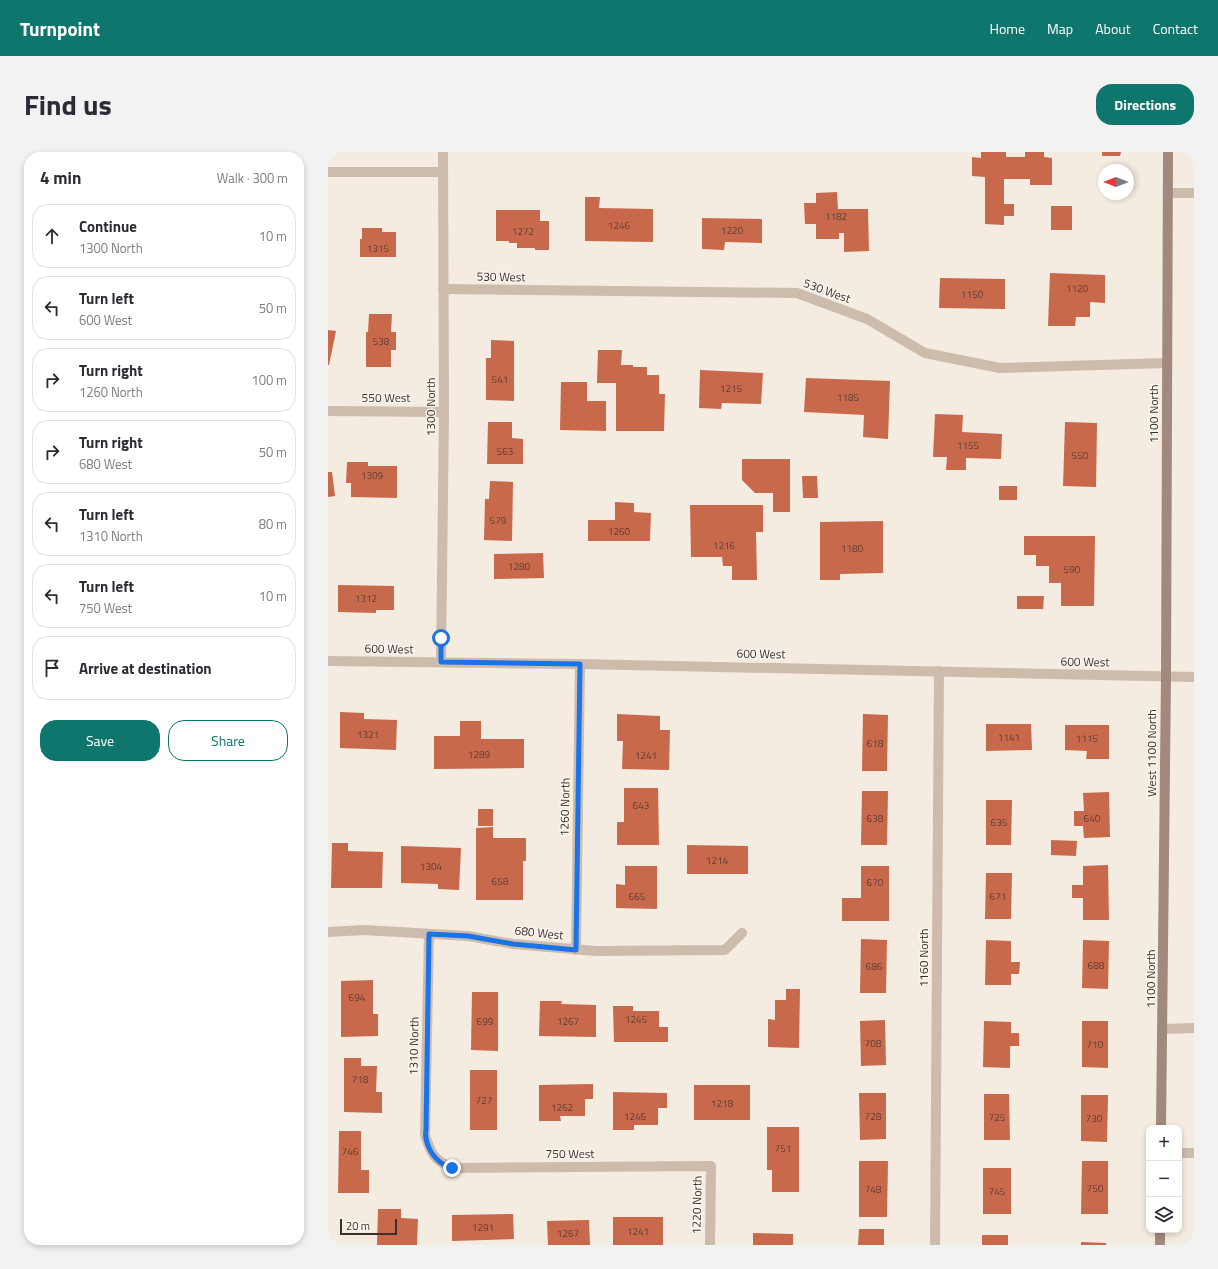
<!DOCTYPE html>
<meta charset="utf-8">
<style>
:root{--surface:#fff;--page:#f2f2f3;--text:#2b2b33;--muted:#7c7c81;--line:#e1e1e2;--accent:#0f766e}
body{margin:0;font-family:"Titillium Web",sans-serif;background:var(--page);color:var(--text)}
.controls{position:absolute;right:12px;bottom:12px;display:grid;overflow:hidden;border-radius:8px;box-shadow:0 2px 6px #0003}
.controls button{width:36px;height:36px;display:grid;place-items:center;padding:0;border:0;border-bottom:1px solid var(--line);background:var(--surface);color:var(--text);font:20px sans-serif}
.compass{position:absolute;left:770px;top:12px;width:36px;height:36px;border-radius:50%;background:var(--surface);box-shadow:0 2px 6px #0003;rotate:270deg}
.scale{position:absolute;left:12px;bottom:10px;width:57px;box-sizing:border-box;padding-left:4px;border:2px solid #3b302b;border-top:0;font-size:11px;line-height:14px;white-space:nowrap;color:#3b302b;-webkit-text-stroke:3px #fbf5ee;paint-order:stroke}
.stop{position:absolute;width:12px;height:12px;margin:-9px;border:3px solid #1a73e8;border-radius:50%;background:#fff}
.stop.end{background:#1a73e8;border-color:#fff;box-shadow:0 1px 4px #0008}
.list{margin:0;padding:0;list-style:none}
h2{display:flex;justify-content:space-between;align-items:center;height:52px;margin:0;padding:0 16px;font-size:17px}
h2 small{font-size:13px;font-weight:400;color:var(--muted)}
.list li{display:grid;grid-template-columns:26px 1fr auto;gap:12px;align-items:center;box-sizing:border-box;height:64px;margin:0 8px 8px;padding:0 8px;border:1px solid var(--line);border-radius:16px}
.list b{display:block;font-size:15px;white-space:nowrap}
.list p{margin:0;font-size:13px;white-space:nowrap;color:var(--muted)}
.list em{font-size:13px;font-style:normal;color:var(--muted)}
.actions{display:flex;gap:8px;padding:12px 16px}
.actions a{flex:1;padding:9px 0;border:1px solid var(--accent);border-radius:16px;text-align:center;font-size:14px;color:var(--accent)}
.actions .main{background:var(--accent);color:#fff}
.icon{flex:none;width:22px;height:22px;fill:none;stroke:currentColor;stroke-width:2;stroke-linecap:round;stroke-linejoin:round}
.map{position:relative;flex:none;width:866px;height:1093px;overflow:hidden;border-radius:16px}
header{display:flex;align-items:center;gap:24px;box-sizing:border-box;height:56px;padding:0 20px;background:var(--accent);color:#fff}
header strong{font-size:19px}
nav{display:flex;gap:22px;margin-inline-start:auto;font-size:14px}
.intro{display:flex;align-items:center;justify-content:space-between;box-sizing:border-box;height:96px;padding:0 24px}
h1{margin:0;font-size:28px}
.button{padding:10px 18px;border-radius:16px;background:var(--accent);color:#fff;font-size:14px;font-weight:700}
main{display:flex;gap:24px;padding:0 24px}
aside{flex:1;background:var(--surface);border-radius:16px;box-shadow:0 2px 6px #0003}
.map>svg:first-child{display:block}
.building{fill:#c8694b}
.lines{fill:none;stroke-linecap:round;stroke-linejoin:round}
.service{stroke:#cdbbac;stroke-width:10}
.minor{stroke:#cdbbac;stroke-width:10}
.tertiary{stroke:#cdbbac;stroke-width:10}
.secondary{stroke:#a18a7d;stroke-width:10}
.route{stroke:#1a73e8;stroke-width:5}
.labels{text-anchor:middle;stroke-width:3;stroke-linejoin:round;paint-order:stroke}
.number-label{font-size:10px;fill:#5e3e33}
.street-label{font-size:12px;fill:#3b302b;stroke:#fbf5ee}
</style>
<header>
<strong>Turnpoint</strong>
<nav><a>Home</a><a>Map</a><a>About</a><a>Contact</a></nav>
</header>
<div class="intro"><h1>Find us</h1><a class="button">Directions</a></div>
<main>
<aside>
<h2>4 min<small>Walk · 300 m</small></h2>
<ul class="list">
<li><svg class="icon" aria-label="ahead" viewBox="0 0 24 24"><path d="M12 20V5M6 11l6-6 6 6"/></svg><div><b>Continue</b><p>1300 North</p></div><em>10 m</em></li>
<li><svg class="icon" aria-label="left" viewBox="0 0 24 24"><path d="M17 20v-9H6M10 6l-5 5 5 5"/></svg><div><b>Turn left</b><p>600 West</p></div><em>50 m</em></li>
<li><svg class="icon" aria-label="right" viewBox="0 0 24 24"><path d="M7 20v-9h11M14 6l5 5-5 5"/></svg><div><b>Turn right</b><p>1260 North</p></div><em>100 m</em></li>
<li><svg class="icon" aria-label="right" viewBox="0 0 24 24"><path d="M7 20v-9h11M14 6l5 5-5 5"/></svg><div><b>Turn right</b><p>680 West</p></div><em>50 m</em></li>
<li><svg class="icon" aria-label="left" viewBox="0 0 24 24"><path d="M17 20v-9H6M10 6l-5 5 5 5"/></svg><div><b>Turn left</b><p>1310 North</p></div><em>80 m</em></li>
<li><svg class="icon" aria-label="left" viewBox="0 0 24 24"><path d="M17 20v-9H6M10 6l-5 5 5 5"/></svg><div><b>Turn left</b><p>750 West</p></div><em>10 m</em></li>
<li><svg class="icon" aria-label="arrive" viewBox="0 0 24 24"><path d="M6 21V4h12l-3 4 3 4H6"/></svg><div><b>Arrive at destination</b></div></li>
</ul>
<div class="actions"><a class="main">Save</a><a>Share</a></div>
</aside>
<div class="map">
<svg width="866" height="1093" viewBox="0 0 866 1093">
<rect width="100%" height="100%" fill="#f4ebe1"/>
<!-- building -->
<g class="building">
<polygon points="653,0 678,0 678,5 697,5 697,0 716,0 716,5 724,6 724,33 702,33 702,27 676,27 676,52 686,52 686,64 676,64 676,73 657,72 657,25 644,24 644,5 653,6"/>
<polygon points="774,0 793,0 792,4 774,4"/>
<polygon points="509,40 510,57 540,57 541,99 516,100 516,81 511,81 511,87 488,87 488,72 477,72 476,51 488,51 488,41"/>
<polygon points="257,45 272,45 271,56 325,57 325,90 257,89"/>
<rect x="723" y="54" width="21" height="24"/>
<polygon points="168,58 212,58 212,69 221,69 221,98 207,98 207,96 189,96 189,91 181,91 181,89 168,89"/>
<polygon points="374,66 434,67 434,91 397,90 396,98 374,97"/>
<polygon points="34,76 54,76 54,80 68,80 68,105 32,105 32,87 34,87"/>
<polygon points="722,121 777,123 777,151 762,150 762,165 748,165 747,174 720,174"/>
<polygon points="612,126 677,127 677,157 611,156"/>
<polygon points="41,162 64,162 63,180 68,180 68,198 63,198 63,215 38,215 38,180 40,180"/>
<polygon points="0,178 8,179 1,213 0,213"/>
<polygon points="163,188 186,189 186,249 158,248 158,206 163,206"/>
<polygon points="270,198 294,198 293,213 305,213 305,215 319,215 319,223 331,223 331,242 337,242 336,279 288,279 288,231 269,231"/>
<polygon points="372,218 435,221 433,252 394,251 393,257 371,256"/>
<polygon points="478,226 562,229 560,287 535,285 536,263 476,260"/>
<polygon points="233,230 259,230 259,249 278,249 278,279 232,278"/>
<polygon points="607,262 635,263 634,280 674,282 673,307 638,306 638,318 618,318 619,305 605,305"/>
<polygon points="160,270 184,270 184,286 195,287 195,312 159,312"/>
<polygon points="737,270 769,271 768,335 735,334"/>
<polygon points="414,307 462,307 462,360 445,360 445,341 427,341 414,328"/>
<polygon points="19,310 40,310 40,314 69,314 69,346 23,345 23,331 18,331"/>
<polygon points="0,320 4,320 7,344 0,345"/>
<polygon points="474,324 489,324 490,346 475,346"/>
<polygon points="162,329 185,330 184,389 156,388 157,347 161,347"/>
<rect x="671" y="334" width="18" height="14"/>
<polygon points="287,350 306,351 306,360 323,361 322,389 260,389 260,368 287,368"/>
<polygon points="362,353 435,353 435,380 428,380 429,428 404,428 404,414 395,414 394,405 363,405"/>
<polygon points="555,369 555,421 512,422 512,428 492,428 492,370"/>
<polygon points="696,384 767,384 766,454 733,454 733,431 721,431 721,414 708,414 708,403 696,403"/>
<polygon points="215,401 216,426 166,427 166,402"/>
<polygon points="10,433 66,434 66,458 48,458 48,461 10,460"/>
<polygon points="689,444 716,444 715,457 689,457"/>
<polygon points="12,560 36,561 36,567 69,568 68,598 12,596"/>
<polygon points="289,562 332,564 332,578 342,578 341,618 294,617 295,589 289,589"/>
<polygon points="535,562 560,563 559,619 534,619"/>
<polygon points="132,569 153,569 153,587 196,587 196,616 106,617 106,584 132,584"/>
<polygon points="658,572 703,572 704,598 658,599"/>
<polygon points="737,573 781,573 781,607 758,607 759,599 737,598"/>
<polygon points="296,636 330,636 331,693 289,693 289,670 296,670"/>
<polygon points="534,639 560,639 559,693 533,693"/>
<polygon points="781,640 782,685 756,686 755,674 746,674 746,659 756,659 755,641"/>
<polygon points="658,648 684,648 683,693 658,693"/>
<rect x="150" y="657" width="15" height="17"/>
<polygon points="165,675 165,686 198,686 198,709 195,709 195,748 148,748 148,676"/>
<polygon points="723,688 749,689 748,704 723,703"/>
<polygon points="4,691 20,691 20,699 55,700 54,736 3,736"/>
<polygon points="359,693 420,694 420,722 359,722"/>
<polygon points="73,694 133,696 131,738 110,737 110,732 73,731"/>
<polygon points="780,713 781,768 755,768 755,746 744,746 744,733 755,733 755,714"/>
<polygon points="297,714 329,714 329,757 288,756 288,732 297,733"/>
<polygon points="533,714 561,714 561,769 514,769 514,746 533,746"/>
<polygon points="658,721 684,721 683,767 657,767"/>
<polygon points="533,787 559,788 558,841 532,841"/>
<polygon points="658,788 683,789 683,810 692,810 691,822 683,822 683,833 657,833"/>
<polygon points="755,788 781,789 780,837 754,836"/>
<polygon points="45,828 45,862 50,862 50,884 13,885 13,829"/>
<polygon points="458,837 472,837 471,896 440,895 440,867 447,868 447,848 458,848"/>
<polygon points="144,840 170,840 170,899 143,898"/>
<polygon points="212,849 234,849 233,852 268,853 268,885 211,884"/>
<polygon points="285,854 305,854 305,859 331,859 331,875 340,875 340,890 286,890"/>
<polygon points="557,868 558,913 533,914 532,869"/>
<polygon points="656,869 683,870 683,881 691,881 691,894 682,894 682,916 655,915"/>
<polygon points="754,869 780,869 780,916 754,915"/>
<polygon points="16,906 33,906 33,914 49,914 48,940 54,940 54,961 16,960"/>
<rect x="142" y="918" width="27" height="60"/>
<polygon points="265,932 265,947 257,947 257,964 232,964 233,969 211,969 211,933"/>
<rect x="366" y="933" width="56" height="35"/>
<polygon points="285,940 339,941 339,956 330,956 330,973 306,973 306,978 285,978"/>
<polygon points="531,941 558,941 558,987 532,988"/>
<polygon points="656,942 681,942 682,988 656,988"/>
<polygon points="753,943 780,943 779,990 753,989"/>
<polygon points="439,975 471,975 471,1040 444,1040 444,1018 439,1018"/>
<polygon points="11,979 33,979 33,1018 41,1018 41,1041 10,1041"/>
<polygon points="531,1009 560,1009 559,1065 531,1065"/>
<polygon points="754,1009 780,1009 780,1062 753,1062"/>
<rect x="655" y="1016" width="28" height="46"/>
<polygon points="50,1057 73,1057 73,1066 90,1067 89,1093 49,1093"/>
<polygon points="185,1062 186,1087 124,1089 124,1063"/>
<rect x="285" y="1065" width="50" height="28"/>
<polygon points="261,1068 262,1093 220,1093 219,1069"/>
<polygon points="531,1077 556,1077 556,1093 530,1093"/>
<polygon points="425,1081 465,1082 465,1093 425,1093"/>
<rect x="654" y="1083" width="26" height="10"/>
<polygon points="753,1090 778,1091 778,1093 753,1093"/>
</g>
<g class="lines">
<!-- service -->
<g class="service">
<polyline points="835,877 866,876"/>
<polyline points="851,1001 866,1001"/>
</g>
<!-- minor -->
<g class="minor">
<polyline points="0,20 115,20"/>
<polyline points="840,41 866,41"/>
<polyline points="115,137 469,141 539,167 597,201 672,216 839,211"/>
<polyline points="0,259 116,260"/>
<polyline points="113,510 116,260 115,0"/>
<polyline points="0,780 36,778 140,784 185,792 268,799 397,798 414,781"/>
<path d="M101,782l-4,201c6,19 9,25 27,33l259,-2 -1,79"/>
<polyline points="248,798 252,512"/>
<polyline points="607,1093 611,519"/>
</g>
<!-- tertiary -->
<polyline class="tertiary" points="0,509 252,512 866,525"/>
<!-- secondary -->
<g class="secondary">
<polyline points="833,976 838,525 840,0"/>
<polyline points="832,1093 832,1078"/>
</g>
</g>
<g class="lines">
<!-- route -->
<path class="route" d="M113,486v24l139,2 -4,286 -63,-6 -45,-8 -39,-2 -3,196c-2,11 5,25 14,32 3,3 9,4 12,6"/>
</g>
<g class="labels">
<!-- number labels -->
<g class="number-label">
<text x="508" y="68">1182</text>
<text x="291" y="77">1246</text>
<text x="404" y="82">1220</text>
<text x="195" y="83">1272</text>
<text x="50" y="100">1315</text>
<text x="749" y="140">1120</text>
<text x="644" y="146">1150</text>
<text x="53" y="193">538</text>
<text x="172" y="231">541</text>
<text x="403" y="240">1215</text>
<text x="520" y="249">1185</text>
<text x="640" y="297">1155</text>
<text x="177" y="303">563</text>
<text x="752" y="307">550</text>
<text x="44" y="327">1309</text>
<text x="170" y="372">579</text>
<text x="291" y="383">1260</text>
<text x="396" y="397">1216</text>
<text x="524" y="400">1180</text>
<text x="191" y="418">1280</text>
<text x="744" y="421">590</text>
<text x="38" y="450">1312</text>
<text x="40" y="586">1321</text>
<text x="681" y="589">1141</text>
<text x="759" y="590">1115</text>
<text x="547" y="595">618</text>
<text x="151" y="606">1289</text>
<text x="318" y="607">1241</text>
<text x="313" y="657">643</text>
<text x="547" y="670">638</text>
<text x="764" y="670">640</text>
<text x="671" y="674">635</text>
<text x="389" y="712">1214</text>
<text x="103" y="718">1304</text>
<text x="172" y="733">658</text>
<text x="547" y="734">670</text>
<text x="309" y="748">665</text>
<text x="670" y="748">671</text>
<text x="768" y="817">688</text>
<text x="546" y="818">686</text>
<text x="29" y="849">694</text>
<text x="308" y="871">1245</text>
<text x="157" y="873">699</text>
<text x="240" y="873">1267</text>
<text x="545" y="895">708</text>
<text x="767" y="896">710</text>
<text x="32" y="931">718</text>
<text x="156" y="952">727</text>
<text x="394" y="955">1218</text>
<text x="234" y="959">1262</text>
<text x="307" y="968">1246</text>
<text x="545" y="968">728</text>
<text x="669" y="969">725</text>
<text x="766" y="970">730</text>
<text x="455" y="1000">751</text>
<text x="22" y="1003">746</text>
<text x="767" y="1040">750</text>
<text x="545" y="1041">748</text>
<text x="669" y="1043">745</text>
<text x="155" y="1079">1291</text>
<text x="310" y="1083">1241</text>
<text x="240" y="1085">1267</text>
</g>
<!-- street labels -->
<g class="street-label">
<text transform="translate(173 125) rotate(1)" y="4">530 West</text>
<text transform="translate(499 139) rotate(20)" y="4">530 West</text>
<text x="58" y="250">550 West</text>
<text transform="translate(103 255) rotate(-90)" y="4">1300 North</text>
<text transform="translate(826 262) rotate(-90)" y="4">1100 North</text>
<text transform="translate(61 497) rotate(1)" y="4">600 West</text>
<text transform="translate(433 502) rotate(1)" y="4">600 West</text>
<text transform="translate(757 510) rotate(1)" y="4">600 West</text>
<text transform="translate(824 601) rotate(-90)" y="4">West 1100 North</text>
<text transform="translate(237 655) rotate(-89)" y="4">1260 North</text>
<text transform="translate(211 781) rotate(6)" y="4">680 West</text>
<text transform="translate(596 806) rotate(-90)" y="4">1160 North</text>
<text transform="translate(823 827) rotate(-90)" y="4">1100 North</text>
<text transform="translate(86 894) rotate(-89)" y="4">1310 North</text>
<text x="242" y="1006">750 West</text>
<text transform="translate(369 1053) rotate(-89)" y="4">1220 North</text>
</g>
</g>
</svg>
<div class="controls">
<button>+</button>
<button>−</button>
<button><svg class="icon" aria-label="layers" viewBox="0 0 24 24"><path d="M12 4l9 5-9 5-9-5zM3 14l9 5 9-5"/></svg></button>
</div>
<svg class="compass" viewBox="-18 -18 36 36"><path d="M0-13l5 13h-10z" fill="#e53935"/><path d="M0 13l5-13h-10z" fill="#7c7c81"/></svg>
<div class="scale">20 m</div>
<div class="stop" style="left:113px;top:486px"></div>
<div class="stop end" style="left:124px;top:1016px"></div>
</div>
</main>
